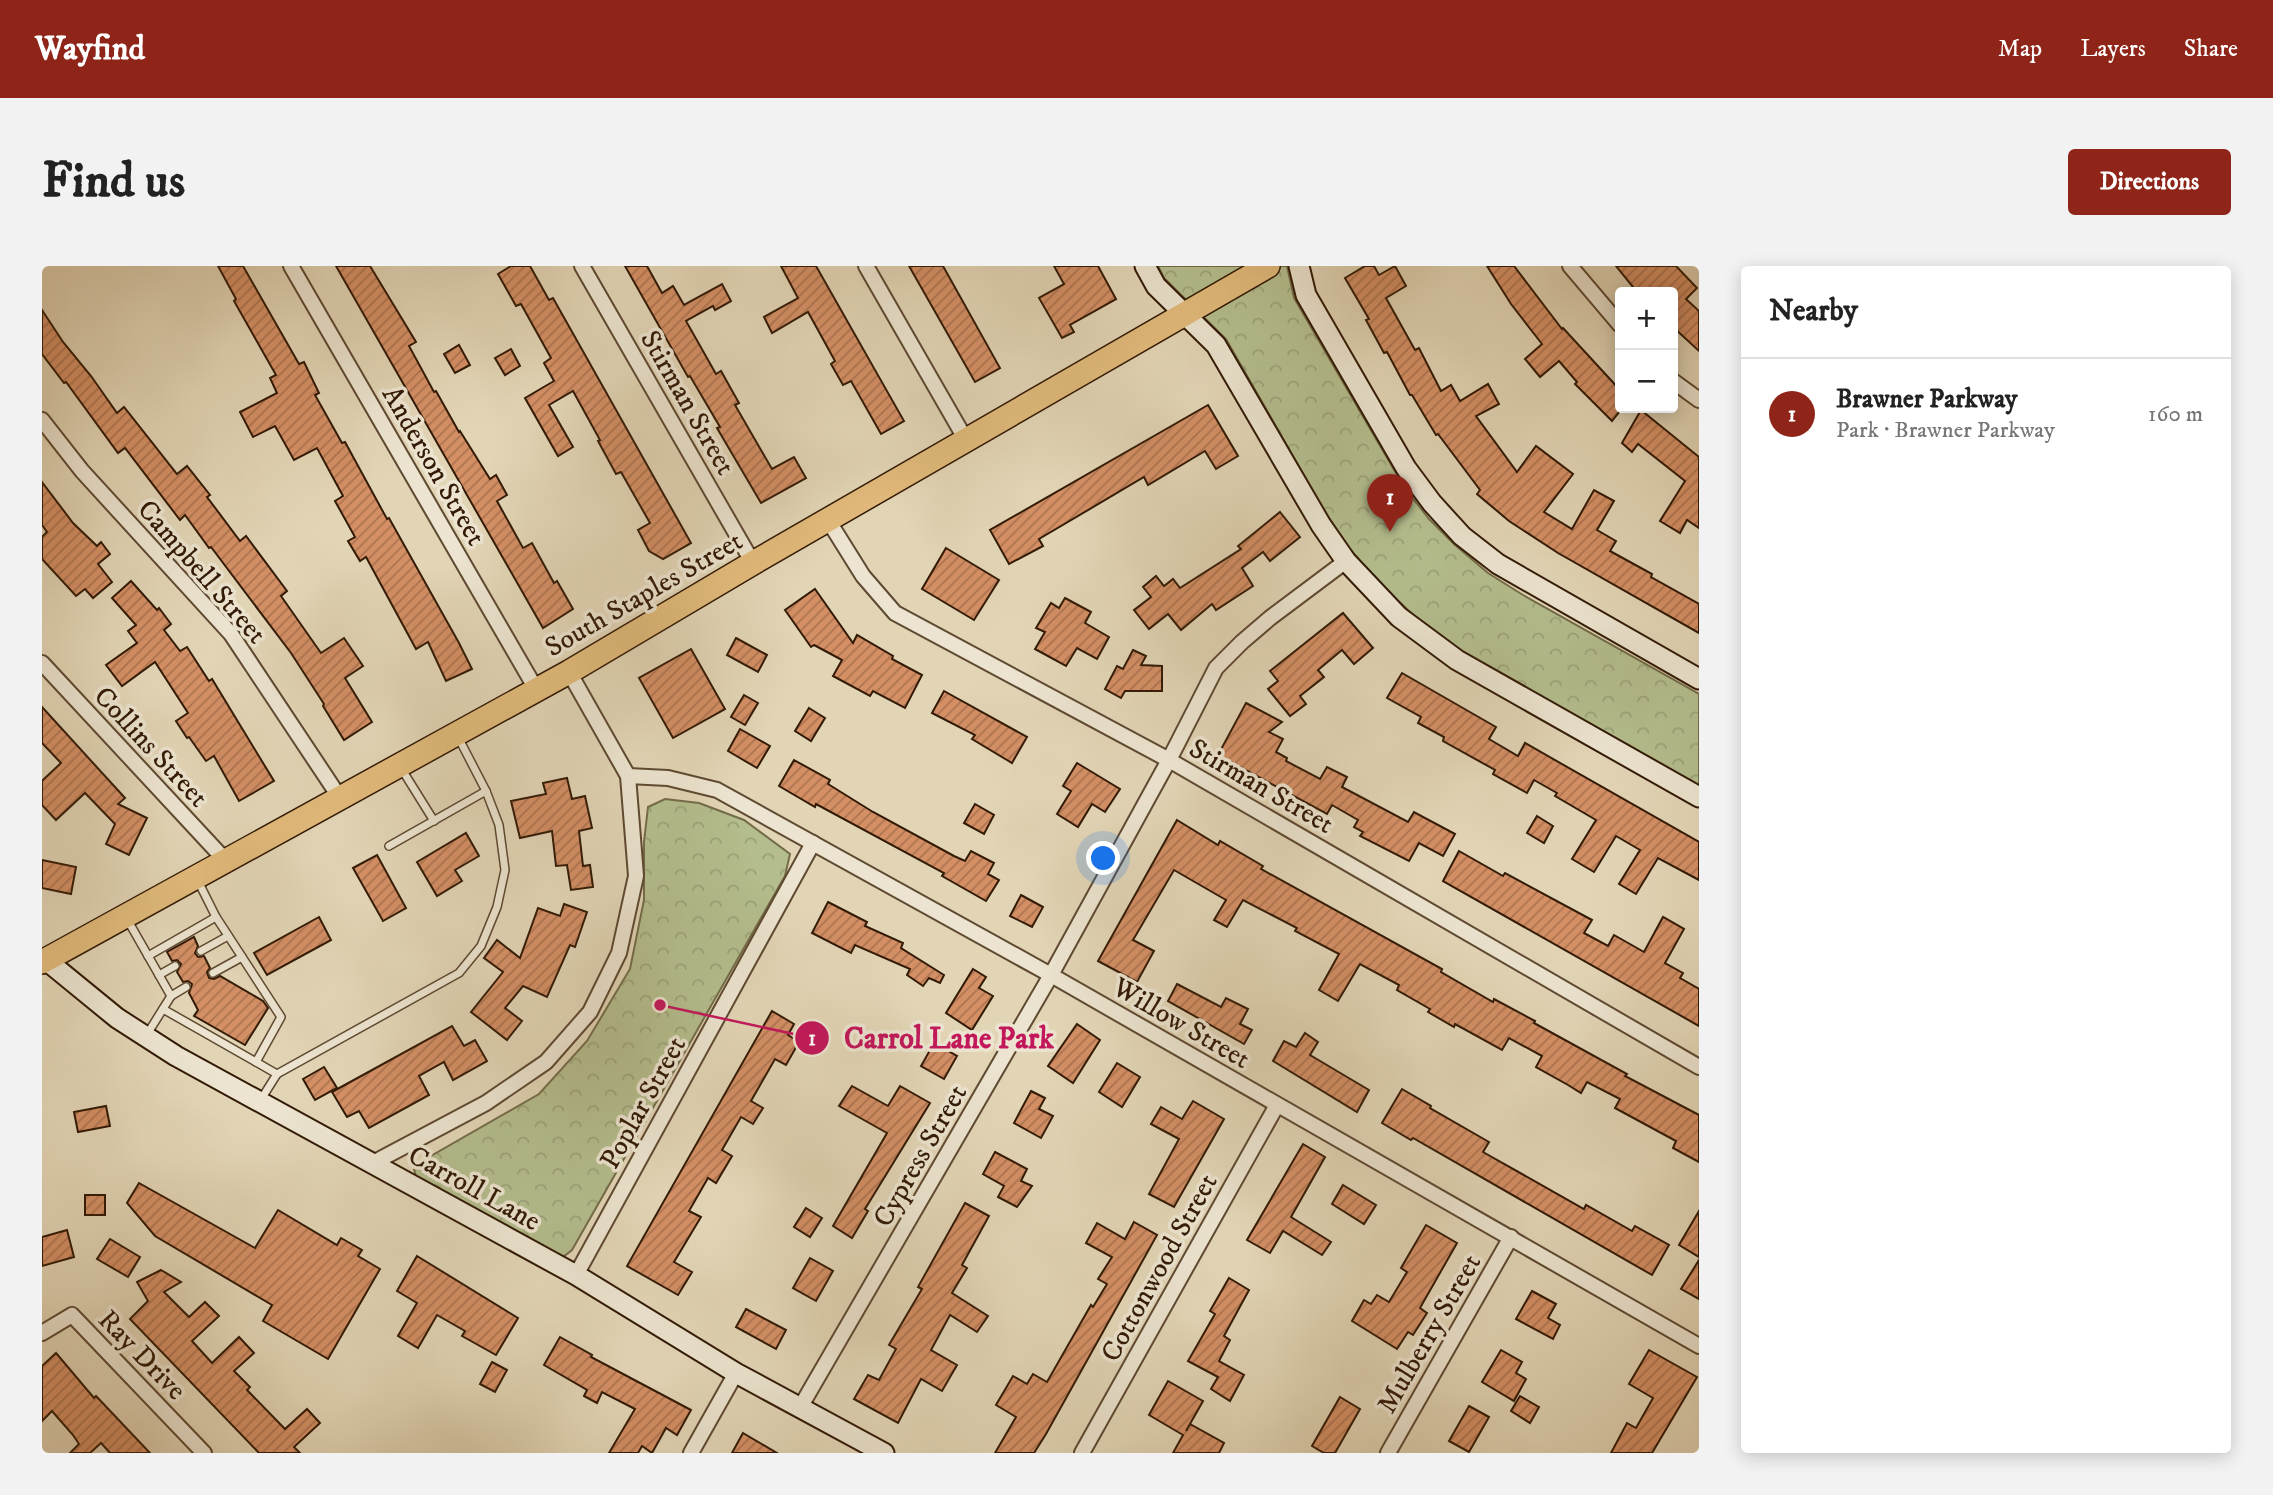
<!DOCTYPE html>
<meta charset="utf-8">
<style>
:root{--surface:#fff;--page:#f2f2f2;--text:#222;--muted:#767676;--line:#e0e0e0;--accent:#8f2418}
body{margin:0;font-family:"IM FELL DW Pica",serif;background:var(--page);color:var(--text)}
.controls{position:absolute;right:21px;top:21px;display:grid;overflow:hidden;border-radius:7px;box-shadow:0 4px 18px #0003}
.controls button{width:63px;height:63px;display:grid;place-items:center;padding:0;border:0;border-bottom:2px solid var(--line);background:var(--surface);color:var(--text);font:35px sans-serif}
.you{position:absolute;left:1062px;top:593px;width:24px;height:24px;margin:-18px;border:5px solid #fff;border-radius:50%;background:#1a73e8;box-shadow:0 0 0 10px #1a73e833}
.badge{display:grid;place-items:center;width:46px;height:46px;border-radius:50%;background:var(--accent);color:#fff;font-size:23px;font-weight:700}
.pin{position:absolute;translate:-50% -58px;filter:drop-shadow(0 2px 4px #0008)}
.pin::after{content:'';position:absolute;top:37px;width:24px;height:21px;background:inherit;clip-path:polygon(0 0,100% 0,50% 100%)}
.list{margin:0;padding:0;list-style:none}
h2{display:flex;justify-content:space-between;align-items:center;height:91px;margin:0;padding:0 28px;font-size:30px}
h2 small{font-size:23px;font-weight:400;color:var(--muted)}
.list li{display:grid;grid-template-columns:46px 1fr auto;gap:21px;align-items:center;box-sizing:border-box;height:112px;padding:0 28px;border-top:2px solid var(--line)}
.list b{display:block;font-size:26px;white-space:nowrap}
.list p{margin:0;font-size:23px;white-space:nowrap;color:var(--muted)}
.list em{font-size:23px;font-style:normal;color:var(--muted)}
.map{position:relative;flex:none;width:1657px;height:1187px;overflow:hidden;border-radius:7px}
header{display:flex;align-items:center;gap:42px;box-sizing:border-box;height:98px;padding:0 35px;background:var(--accent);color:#fff}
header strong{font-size:33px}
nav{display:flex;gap:38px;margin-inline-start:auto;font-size:24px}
.intro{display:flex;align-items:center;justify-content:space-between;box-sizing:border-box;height:168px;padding:0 42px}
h1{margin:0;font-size:49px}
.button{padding:18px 32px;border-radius:7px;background:var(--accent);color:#fff;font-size:24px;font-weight:700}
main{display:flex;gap:42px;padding:0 42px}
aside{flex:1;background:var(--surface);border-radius:7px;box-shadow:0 4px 18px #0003}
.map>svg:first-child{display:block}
.park{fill:url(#park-crowns);stroke:#736c49;stroke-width:2}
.building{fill:url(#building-hatch);stroke:#321a05;stroke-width:2}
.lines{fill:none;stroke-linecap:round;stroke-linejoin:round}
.lane-casing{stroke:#5e4931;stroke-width:10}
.street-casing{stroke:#5e4931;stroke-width:18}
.secondary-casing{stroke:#321a05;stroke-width:23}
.primary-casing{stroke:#321a05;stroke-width:26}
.lane{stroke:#ece4d0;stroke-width:7}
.street{stroke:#ece4d0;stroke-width:14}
.secondary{stroke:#ece4d0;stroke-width:19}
.primary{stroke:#e1ba7b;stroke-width:23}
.labels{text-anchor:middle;stroke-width:7;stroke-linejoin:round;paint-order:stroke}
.street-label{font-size:28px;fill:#321a05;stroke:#ece4d0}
.leader{fill:none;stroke:#c2185b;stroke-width:2.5}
.callout-dot{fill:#c2185b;stroke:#ece4d0;stroke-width:2.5}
.mark-label{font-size:21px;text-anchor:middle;font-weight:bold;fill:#fff}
.callout-label{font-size:30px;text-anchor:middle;font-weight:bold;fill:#c2185b;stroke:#ece4d0;stroke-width:7;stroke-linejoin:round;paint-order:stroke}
</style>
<header>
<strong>Wayfind</strong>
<nav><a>Map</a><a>Layers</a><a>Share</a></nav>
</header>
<div class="intro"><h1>Find us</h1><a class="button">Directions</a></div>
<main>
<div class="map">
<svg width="1657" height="1187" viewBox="0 0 1657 1187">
<defs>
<pattern id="park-crowns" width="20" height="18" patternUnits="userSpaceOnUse" patternTransform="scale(1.75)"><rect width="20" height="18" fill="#b4bd8d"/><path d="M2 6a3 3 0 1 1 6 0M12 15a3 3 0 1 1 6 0" fill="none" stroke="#9ba278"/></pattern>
<pattern id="building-hatch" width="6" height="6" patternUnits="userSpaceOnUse" patternTransform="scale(1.75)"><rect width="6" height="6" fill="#d48f65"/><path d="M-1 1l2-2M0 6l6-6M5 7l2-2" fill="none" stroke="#ad7451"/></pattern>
</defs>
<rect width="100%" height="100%" fill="#e2d5b6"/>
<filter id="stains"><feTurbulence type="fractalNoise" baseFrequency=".00286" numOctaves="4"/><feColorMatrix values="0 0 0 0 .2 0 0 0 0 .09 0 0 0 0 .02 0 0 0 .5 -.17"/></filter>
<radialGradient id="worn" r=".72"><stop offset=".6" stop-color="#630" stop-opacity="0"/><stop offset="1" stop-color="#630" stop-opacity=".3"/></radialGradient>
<!-- park -->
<g class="park">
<polygon points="1116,0 1245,0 1252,32 1362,221 1387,253 1413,279 1446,307 1481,329 1657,428 1657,521 1411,380 1377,354 1338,319 1308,283 1283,246 1184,73 1122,12"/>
<polygon points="623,533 657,537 702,554 748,588 743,610 530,984 521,991 374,911 372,903 375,898 497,828 545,775 588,703 602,634 602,576 606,541"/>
</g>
<!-- building -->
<g class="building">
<polygon points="176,0 201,0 257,98 262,96 277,127 273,129 300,177 303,176 345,253 347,252 417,377 430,403 404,415 386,376 374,383 324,291 318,295 306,275 313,271 293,235 301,230 275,182 252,194 233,160 211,171 198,146 235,127 228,112 234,109 192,35 194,33"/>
<polygon points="294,0 328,0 374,76 367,80 392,126 394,125 417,166 418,165 448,213 454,209 465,229 455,235 481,282 490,277 512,317 515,315 531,343 501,362"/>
<polygon points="469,0 488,0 507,34 511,32 649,277 621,293 607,285 596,264 608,257 579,206 574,208 556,175 558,174 531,125 507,139 531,181 516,190 483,132 512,115 502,97 509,92 479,38 474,40 456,8"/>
<polygon points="583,0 605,0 620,27 631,20 642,39 680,18 689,35 673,44 671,40 644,55 674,108 679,105 697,137 693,139 730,203 752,191 764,212 719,237 675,162 678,161 648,110 646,111"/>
<polygon points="739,0 774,0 862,155 839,168 809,115 801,119 789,98 793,95 766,46 730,67 722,51 756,32"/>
<polygon points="867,0 901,0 958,102 933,116"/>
<polygon points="1012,0 1056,0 1074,33 1028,59 1032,66 1020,72 997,32 1022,18"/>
<polygon points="1323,0 1332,0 1337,9 1353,0 1364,20 1344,32 1373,84 1377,82 1399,125 1409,119 1418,135 1446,118 1457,138 1434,150 1475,206 1494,180 1531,208 1502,246 1530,263 1552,224 1572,235 1555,264 1574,275 1568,285 1610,308 1609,311 1657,338 1657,367 1516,287 1467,255 1435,228 1438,224 1396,168 1394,169 1370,129 1368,129 1345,86 1342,87 1324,54 1327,53 1303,12"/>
<polygon points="1445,0 1472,0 1520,63 1521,62 1578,124 1578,145 1570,155 1533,118 1535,116 1517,95 1498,111 1483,93 1500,78 1469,38"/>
<polygon points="1574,0 1634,0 1655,22 1644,33 1657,45 1657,85 1631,61 1631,26 1595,26"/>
<polygon points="0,44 21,76 49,110 75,147 82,141 135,208 145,200 168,229 165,231 198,275 204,270 245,325 239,330 279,387 302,372 321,400 303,412 330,456 302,474 281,440 282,438 249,387 169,281 167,282 143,249 138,254 83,182 76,187 24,116 22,117 0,88"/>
<polygon points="417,79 428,99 413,107 402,88"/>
<polygon points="469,83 478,100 463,109 453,92"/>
<polygon points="1166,139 1196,190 1174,203 1163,185 1106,219 1102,211 997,273 1001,280 967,298 948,264"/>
<polygon points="1599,144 1657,191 1657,262 1645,254 1638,267 1618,255 1643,215 1596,178 1590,186 1580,177"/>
<polygon points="0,216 31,257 55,280 59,276 68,288 56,298 70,316 51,332 43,323 34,330 0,293 0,271 5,266 0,259"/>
<polygon points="1238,246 1258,271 1228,295 1221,286 1200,302 1211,320 1174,344 1170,338 1139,364 1126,348 1107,363 1092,344 1109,331 1101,321 1114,310 1122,320 1131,313 1138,322 1199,283 1196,280"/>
<polygon points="904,282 957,314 932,354 880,323"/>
<polygon points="89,315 115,344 117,342 129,358 122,364 138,385 145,381 167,415 170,413 232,515 197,535 172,490 164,495 147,471 145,472 134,455 146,447 113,396 80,420 64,399 95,377 86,365 94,359 70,332"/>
<polygon points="773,323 811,377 815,369 851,390 850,393 880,409 863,442 831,425 828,430 791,410 800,394 772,379 769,381 743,344"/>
<polygon points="1023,332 1049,346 1043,357 1067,371 1055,393 1035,382 1024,400 993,383 1003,366 994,362 1009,337 1017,342"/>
<polygon points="1301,347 1331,382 1312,398 1300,384 1276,404 1282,411 1258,430 1264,438 1248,450 1226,423 1236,415 1228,405"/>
<polygon points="694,372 725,389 716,406 685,389"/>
<polygon points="649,383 683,443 631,472 597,412"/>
<polygon points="1091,384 1104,390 1099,399 1120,400 1120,425 1083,425 1079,432 1063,423 1075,400 1081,403"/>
<polygon points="1360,407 1454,461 1447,473 1476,490 1483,477 1657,576 1657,614 1616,592 1594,628 1577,618 1598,584 1574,570 1552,606 1530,593 1554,554 1513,530 1515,527 1492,514 1485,527 1451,508 1453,504 1401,475 1402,471 1376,457 1379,451 1345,432"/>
<polygon points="902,425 985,471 970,497 930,473 933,469 890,447"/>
<polygon points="702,429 716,437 703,459 689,451"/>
<polygon points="1204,437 1240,456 1227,466 1241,473 1234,486 1245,492 1244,495 1278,513 1285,501 1305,511 1300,521 1366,556 1372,546 1413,568 1401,590 1377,577 1367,595 1318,570 1321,566 1312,561 1316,554 1290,539 1285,548 1176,489"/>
<polygon points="0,441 83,532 76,538 105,552 87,589 64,578 73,558 43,527 14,554 0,539 0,515 19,497 0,477"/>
<polygon points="767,442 783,452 769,475 753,465"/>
<polygon points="698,463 728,480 715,502 686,485"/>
<polygon points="752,494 788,514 786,518 831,546 912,590 923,595 929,585 952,597 946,608 957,614 944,635 900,610 902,607 774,538 773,541 737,520"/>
<polygon points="1035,497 1078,523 1063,546 1050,538 1036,561 1015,548 1029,525 1021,520"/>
<polygon points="525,512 530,533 543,530 550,562 537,565 541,600 548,599 551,621 529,624 525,599 514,600 510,565 478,572 469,535 504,528 501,517"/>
<polygon points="933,538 952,549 942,568 922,557"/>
<polygon points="1495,550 1511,560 1502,577 1485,567"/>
<polygon points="1135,554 1176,579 1178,575 1221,600 1219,603 1400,703 1399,706 1451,736 1452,733 1493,755 1492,757 1585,808 1583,810 1657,849 1657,896 1631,882 1634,875 1573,842 1578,833 1545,816 1539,827 1526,819 1494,801 1500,790 1467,772 1460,784 1413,758 1412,761 1386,746 1388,743 1355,724 1357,719 1318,698 1296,735 1277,724 1297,688 1253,665 1255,662 1201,634 1185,661 1172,654 1184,634 1132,604 1091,674 1112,685 1095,716 1056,695"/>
<polygon points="424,567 437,590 413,604 420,615 395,630 375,596"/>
<polygon points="1417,585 1461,610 1463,607 1550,654 1542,667 1566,680 1572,669 1602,686 1621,651 1642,663 1623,697 1641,707 1638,712 1657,723 1657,760 1401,615"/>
<polygon points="335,589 364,642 341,655 311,602"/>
<polygon points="0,594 34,601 29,628 0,622"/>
<polygon points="979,629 1001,641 990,661 968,650"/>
<polygon points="786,636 825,656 823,660 861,677 859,682 902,709 898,717 887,712 881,720 865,709 868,703 813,679 809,687 770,667"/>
<polygon points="522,638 545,646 533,681 528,679 505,731 481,720 463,742 480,755 465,774 429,746 461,706 442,692 455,674 478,692 496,642 518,650"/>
<polygon points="277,651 289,674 225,709 212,687"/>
<polygon points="152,671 156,680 153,687 156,691 162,690 168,702 165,706 167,712 172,713 178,710 221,735 226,742 203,779 152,750 156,744 147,727 150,718 146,715 141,716 135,706 139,698 135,694 130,695 125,686"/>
<polygon points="931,703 944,711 937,722 951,730 930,764 904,747"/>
<polygon points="1135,718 1179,741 1184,732 1206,743 1198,758 1210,764 1202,778 1126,735"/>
<polygon points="730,745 752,758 746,769 757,776 744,799 733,793 709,835 721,842 711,858 699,851 680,884 690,890 674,917 666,912 647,945 659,951 632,996 650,1006 636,1029 585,1000"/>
<polygon points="1035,758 1058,774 1031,817 1006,800"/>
<polygon points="410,760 422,780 433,774 445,795 411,814 402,796 377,810 387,829 327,862 317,845 305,851 290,826"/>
<polygon points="1263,767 1276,776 1268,789 1327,824 1315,846 1231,795 1242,775 1254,781"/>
<polygon points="892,777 915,790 902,813 879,800"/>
<polygon points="1075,797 1098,811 1080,841 1057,826"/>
<polygon points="282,801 295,822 273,834 261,813"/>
<polygon points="810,820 846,840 858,820 888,837 823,943 826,945 810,972 791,960 845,867 797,840"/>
<polygon points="1360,823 1389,840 1388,842 1447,876 1441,886 1542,943 1544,939 1590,965 1593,960 1627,979 1610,1009 1371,872 1369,874 1340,857"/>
<polygon points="989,825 1003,832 997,843 1011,850 999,872 972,857"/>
<polygon points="1151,835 1182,853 1132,941 1107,928 1137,873 1109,858 1119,841 1140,853"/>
<polygon points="64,840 68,860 36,866 32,846"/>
<polygon points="1261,878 1283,891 1249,951 1289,976 1280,989 1241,965 1228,987 1205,974"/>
<polygon points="953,886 985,903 979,915 990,920 975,941 956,931 962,920 941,908"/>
<polygon points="97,917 213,982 236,944 295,979 299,972 320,984 316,990 338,1003 286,1093 221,1055 230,1039 113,970 85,937"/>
<polygon points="1301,919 1334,939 1322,958 1290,938"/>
<rect x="43" y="929" width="20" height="20"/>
<polygon points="923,937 947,950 920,999 925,1002 910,1027 946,1050 935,1066 908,1049 889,1084 915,1099 900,1125 879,1113 856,1157 812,1133 826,1109 837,1114 854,1083 847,1079 880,1023 876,1021"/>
<polygon points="764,942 780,952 768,971 752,961"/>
<polygon points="1657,945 1657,991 1637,979"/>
<polygon points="1092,956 1115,969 1004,1168 992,1187 953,1187 974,1151 954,1139 971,1110 985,1118 991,1108 1005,1116 1049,1039 1051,1041 1065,1018 1056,1013 1070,991 1044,977 1055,957 1083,973"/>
<polygon points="1384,959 1415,977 1378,1042 1385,1047 1371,1069 1366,1066 1355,1083 1310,1055 1322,1034 1329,1038 1335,1029 1347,1036 1365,1006 1359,1002"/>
<polygon points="25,964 32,991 0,1000 0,971"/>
<polygon points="68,973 98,991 86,1011 55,993"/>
<polygon points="375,990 476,1052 454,1089 420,1070 423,1065 395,1049 376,1082 356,1070 375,1037 355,1025"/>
<polygon points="768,992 791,1005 774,1035 751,1022"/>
<polygon points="1657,994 1657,1033 1639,1023"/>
<polygon points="119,1004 139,1016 122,1026 147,1051 163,1036 177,1050 150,1075 170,1097 197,1071 212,1087 192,1105 208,1121 205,1124 243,1163 265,1143 278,1157 252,1181 258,1187 217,1187 88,1053 106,1035 95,1016"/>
<polygon points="1187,1012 1207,1024 1182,1070 1188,1074 1177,1095 1202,1109 1188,1135 1169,1123 1176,1111 1146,1095 1173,1048 1168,1045"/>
<polygon points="1490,1025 1514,1038 1506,1052 1518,1059 1511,1073 1474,1053"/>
<polygon points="704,1043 744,1064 734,1083 694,1061"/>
<polygon points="518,1071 550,1089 549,1091 649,1144 635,1169 624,1162 610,1187 600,1180 596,1187 567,1187 593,1143 560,1126 555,1137 542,1130 545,1124 502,1099"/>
<polygon points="1459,1084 1480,1096 1474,1107 1484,1113 1472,1135 1440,1116"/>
<polygon points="1607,1084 1655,1111 1610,1187 1569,1187 1585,1157 1594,1162 1611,1132 1587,1118"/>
<polygon points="14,1087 52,1132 54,1130 108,1187 68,1187 59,1177 48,1187 28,1187 37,1178 31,1169 10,1145 0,1155 0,1100"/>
<polygon points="450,1096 465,1104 453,1126 438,1118"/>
<polygon points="1126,1115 1161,1135 1144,1165 1148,1158 1182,1177 1177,1187 1131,1187 1141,1169 1107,1149"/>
<polygon points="1478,1130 1497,1141 1488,1157 1469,1145"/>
<polygon points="1298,1131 1318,1143 1293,1187 1282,1187 1270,1180"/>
<polygon points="1427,1140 1447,1151 1427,1186 1407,1175"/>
<polygon points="701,1167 735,1187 690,1187"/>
</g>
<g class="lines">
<!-- lane casing -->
<g class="lane-casing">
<g id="lane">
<polyline points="359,502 392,555"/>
<polyline points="347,580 444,525"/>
<polyline points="155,613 174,651 239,751 214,796 235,808"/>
<polyline points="85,653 129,730 104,770"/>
<polyline points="159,685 186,670"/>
<polyline points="106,690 174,651"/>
<polyline points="171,707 200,691"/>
<polyline points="117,709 133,700"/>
<polyline points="129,730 144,721"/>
<polyline points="121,743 214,796"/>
<polyline points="218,835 235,808 417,707 439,680 455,641 463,604 457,559 444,525 415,469"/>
</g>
</g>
<!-- street casing -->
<g class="street-casing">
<g id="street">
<polyline points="249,0 494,423"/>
<polyline points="540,0 711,297"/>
<polyline points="824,0 924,174"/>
<polyline points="1528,0 1578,59"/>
<polyline points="1631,115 1657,134"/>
<polyline points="0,154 40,205 189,368 298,532"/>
<polyline points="786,254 821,310 853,347 1127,494 1657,801"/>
<polyline points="0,397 184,595"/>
<polyline points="586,510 626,512 675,524 1009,709 1657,1080"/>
<polyline points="331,897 444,837 504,796 548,746 577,687 594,610 586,510 527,406"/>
<polyline points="534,1009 771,577"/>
<polyline points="0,1067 30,1049 162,1187"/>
<polyline points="759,1140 1009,709 1127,494 1174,402 1200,376 1228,352 1304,295"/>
<polyline points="649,1187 694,1107"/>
<polyline points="1040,1187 1235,839"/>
<polyline points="1346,1187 1469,971"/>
</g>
</g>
<!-- secondary casing -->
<g class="secondary-casing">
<g id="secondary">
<polyline points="1103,0 1114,20 1174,79 1279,259 1304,295 1357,351 1415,394 1657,531"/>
<polyline points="1257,0 1264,29 1364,202 1390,237 1420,270 1456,298 1657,413"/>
<polyline points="4,694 75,752 134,790 534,1009 694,1107 842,1187"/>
</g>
</g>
<!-- primary casing -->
<g class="primary-casing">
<polyline id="primary" points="0,696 527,406 711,297 1226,0"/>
</g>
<!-- lane -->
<use href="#lane" class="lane"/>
<!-- street -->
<use href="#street" class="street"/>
<!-- secondary -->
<use href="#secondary" class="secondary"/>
<!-- primary -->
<use href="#primary" class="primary"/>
</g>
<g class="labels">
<!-- street labels -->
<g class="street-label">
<text transform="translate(647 136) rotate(60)" y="10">Stirman Street</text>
<text transform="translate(393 199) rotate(60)" y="10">Anderson Street</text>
<text transform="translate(161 305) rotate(49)" y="10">Campbell Street</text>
<text transform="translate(601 327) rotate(-30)" y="10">South Staples Street</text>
<text transform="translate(110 480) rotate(47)" y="10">Collins Street</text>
<text transform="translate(1220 519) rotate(30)" y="10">Stirman Street</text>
<text transform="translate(1140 756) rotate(30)" y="10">Willow Street</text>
<text transform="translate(600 836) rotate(-61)" y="10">Poplar Street</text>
<text transform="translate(877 889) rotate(-60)" y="10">Cypress Street</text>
<text transform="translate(433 921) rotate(29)" y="10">Carroll Lane</text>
<text transform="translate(1116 1001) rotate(-61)" y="10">Cottonwood Street</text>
<text transform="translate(1386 1067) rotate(-60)" y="10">Mulberry Street</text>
<text transform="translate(101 1088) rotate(46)" y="10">Ray Drive</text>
</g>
</g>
<!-- callouts -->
<path class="leader" d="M618 739L770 772"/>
<g class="callout-dot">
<circle cx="618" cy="739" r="7"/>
<circle cx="770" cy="772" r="18"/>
</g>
<g class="mark-label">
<text x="770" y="779">1</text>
</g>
<g class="callout-label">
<text x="907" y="782">Carrol Lane Park</text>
</g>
<rect width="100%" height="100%" filter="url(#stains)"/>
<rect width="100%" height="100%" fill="url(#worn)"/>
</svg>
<div class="controls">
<button>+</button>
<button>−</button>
</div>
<div class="you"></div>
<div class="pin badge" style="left:1348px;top:266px">1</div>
</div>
<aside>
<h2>Nearby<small></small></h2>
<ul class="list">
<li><span class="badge">1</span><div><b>Brawner Parkway</b><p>Park · Brawner Parkway</p></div><em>160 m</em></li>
</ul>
</aside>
</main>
